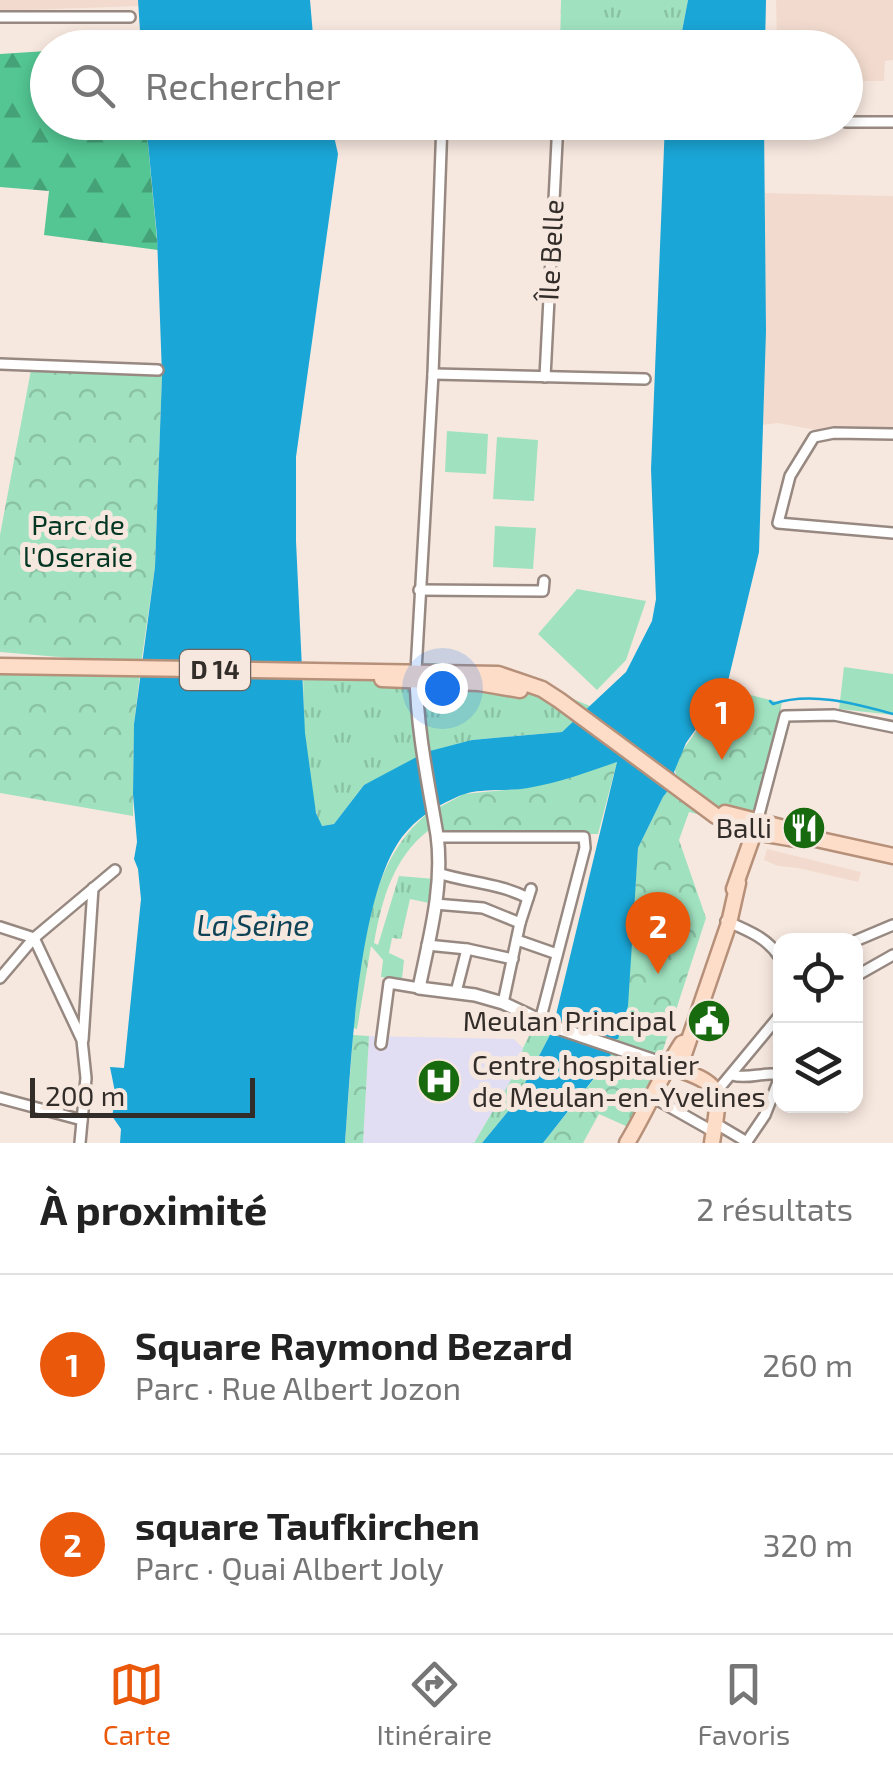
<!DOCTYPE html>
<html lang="fr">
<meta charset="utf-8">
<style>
:root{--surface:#fff;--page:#f2f2f2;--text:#222;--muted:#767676;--line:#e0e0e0;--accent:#ea580c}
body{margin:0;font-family:"Exo 2",sans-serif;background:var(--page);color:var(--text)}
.controls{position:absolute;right:30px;bottom:30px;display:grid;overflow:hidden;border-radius:20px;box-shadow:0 5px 15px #0003}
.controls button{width:90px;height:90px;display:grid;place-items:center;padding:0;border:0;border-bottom:2px solid var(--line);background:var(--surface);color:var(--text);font:50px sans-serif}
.scale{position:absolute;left:30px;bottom:25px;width:225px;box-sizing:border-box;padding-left:10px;border:5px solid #332d2a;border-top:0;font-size:28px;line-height:35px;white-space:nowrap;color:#332d2a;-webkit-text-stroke:8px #f7e8df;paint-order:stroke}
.you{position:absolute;left:442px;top:688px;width:35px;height:35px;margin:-25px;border:8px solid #fff;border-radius:50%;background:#1a73e8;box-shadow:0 0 0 15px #1a73e833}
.badge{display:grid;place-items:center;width:65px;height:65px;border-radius:50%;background:var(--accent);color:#fff;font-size:32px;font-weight:700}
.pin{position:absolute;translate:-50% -82px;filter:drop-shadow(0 2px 5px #0008)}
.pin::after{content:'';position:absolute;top:52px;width:35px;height:30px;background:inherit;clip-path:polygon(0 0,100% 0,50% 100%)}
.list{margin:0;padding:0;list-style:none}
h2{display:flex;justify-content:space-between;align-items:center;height:130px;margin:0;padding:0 40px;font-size:42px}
h2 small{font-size:32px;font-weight:400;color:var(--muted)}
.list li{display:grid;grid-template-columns:65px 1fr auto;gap:30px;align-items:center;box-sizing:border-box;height:180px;padding:0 40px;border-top:2px solid var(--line)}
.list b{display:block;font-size:38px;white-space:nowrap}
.list p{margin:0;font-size:32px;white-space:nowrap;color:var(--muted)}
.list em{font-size:32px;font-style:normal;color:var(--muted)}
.icon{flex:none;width:55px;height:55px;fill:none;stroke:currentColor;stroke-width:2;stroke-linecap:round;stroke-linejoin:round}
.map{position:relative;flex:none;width:893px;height:1143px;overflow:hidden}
.search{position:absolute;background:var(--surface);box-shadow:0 5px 15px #0003;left:30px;right:30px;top:30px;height:110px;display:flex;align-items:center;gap:25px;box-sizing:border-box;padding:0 35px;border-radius:55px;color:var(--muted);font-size:38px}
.sheet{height:490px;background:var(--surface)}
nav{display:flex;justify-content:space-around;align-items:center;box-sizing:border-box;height:140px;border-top:2px solid var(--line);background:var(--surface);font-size:28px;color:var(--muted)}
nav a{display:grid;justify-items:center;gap:5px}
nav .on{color:var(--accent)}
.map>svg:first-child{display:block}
.built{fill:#f2dbce}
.medical{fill:#e1def4}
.grass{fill:url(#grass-tufts)}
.forest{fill:url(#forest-firs)}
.park{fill:url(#park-crowns)}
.pitch{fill:#a0e2c0}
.water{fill:#1aa6d7}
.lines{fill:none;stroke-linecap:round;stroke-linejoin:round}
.stream{stroke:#1aa6d7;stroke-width:2.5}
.street-casing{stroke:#978981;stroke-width:14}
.secondary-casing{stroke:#978981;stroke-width:16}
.primary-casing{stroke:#b69079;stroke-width:19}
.street{stroke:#fff;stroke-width:9}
.secondary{stroke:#fff;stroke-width:11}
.primary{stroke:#feddc8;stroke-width:14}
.labels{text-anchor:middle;stroke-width:10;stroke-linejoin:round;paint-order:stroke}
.shield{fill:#f7e8df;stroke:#6e6560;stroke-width:2.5}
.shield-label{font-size:25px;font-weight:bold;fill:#332d2a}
.street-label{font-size:28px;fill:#332d2a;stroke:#f7e8df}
.park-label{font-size:28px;fill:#033723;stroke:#f7e8df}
.poi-label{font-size:28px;fill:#332d2a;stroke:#f7e8df;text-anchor:end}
.water-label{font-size:30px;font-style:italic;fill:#0e4357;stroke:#f7e8df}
</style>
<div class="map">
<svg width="893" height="1143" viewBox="0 0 893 1143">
<defs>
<pattern id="grass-tufts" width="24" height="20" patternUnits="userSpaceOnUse" patternTransform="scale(2.5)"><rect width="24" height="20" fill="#a0e2c0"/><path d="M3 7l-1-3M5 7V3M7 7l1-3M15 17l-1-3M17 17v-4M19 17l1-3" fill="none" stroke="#8ac2a5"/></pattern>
<pattern id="forest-firs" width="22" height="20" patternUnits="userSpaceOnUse" patternTransform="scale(2.5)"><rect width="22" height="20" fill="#53c693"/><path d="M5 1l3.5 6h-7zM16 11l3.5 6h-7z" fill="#45a178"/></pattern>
<pattern id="park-crowns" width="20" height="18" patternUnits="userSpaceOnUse" patternTransform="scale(2.5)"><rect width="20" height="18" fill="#a0e2c0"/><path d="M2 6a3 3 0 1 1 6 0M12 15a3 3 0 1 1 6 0" fill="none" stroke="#8ac2a5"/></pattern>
</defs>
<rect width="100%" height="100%" fill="#f7e8df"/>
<!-- built -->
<g class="built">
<polygon points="0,0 138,0 139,6 0,11"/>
<polygon points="776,0 893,0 893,60 885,61 884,81 846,81 846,48 777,47"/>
<polygon points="765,193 893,196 893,429 822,431 777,423 763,425"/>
<polygon points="767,849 861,872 858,882 798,868 778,866 764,860"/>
</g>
<!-- medical -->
<polygon class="medical" points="369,1036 514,1039 523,1048 518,1068 474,1143 363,1143"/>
<!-- grass -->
<g class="grass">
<polygon points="561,0 688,0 679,47 560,48"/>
<path d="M440,663l71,10 79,33 -28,26 -90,8 -108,45 -30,39 -13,2c-19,-49 -17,-109 -18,-161z"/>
<path d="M427,814l2,16c-36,28 -47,69 -55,113l4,2 21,-69 36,3 -1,25 -24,-5 -9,40 -9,-1 -3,15 15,7 -2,19 -21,-2 2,-17 -12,-14 -14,83 -4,-1c10,-73 13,-164 74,-214z"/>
<polygon points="540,1025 552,1031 514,1104 482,1143 474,1143 518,1068 523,1048 534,1026"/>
</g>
<!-- forest -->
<polygon class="forest" points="47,51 48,122 146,123 158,250 44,235 49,191 0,187 0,54"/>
<!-- park -->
<g class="park">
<polygon points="31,370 162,375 155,567 141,664 0,652 0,535"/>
<polygon points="140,674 134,724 133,816 0,793 0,675"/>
<polygon points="727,689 782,703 750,827 689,812 679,840 706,918 660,1059 647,1094 628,1127 599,1114 583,1143 543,1143 610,1059 614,1038 626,1016 638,848 663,797 677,779 674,765 679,755"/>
<polygon points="617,762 598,834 444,834 439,828 436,809 464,794 527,788"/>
<polygon points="353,1035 369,1036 363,1143 345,1143"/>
</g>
<!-- pitch -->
<g class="pitch">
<polygon points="447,431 488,434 486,474 445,472"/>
<polygon points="497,437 538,440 534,501 493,499"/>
<polygon points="495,526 536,528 533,569 493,567"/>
<polygon points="577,589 646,601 626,660 597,690 538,634"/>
<polygon points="844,667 893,674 893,715 839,709"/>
</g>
<!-- water -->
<g class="water">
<polygon points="138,0 310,0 314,47 141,47"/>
<polygon points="688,0 766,0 765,47 679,47"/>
<path d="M146,123h185l7,31 -42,303v84l9,192 11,80 6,13 12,-2 30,-39 62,-33 46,-12 90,-8 64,-60 26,-51 4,-22 -5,-130 14,-346h99l2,208 -7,221 -31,129 4,6 -10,5 -36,51 -12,29 3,7 -14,18 -25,51 -10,158 -10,33h-4l-4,19 -67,85h-61l32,-39 38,-73 65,-269c-29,10 -59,21 -89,26 -22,4 -49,-1 -69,8 -18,8 -38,19 -51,34 -51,53 -57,238 -63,313h-225l1,-14 -9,-13 4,-19 -6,-30 14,1 17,-169 -3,-30 -4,-10 3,-17 -4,-48 1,-70 21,-157 7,-192 -5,-139z"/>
</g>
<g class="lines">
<!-- stream -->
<path class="stream" d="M770,701l3,3c38,-13 83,0 120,10"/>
<!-- street casing -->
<g class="street-casing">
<g id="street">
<polyline points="0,17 130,17"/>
<polyline points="846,122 893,122"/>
<polyline points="0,364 158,370"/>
<polyline points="433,374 645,379"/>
<polyline points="545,377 558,122"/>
<polyline points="893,434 834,433 814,437 790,476 778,523 893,533"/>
<polyline points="419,590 543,591 544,581"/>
<polyline points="416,671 433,374 442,122"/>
<polyline points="757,822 785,716 834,715 893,727"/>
<polyline points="437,837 584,837 585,848 540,1021"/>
<path d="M438,873c31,10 61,10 90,25"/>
<polyline points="435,904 483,908 520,923"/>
<path d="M726,921c21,9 42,17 54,37"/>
<polyline points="0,927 34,938"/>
<polyline points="34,938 82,1040 86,1078 80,1143"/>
<polyline points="517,940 557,954"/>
<polyline points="855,941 893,925"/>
<polyline points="427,945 467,949 513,959"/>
<polyline points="856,976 893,955"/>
<polyline points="0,978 34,938 115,870"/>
<polyline points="456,992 467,949"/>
<polyline points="503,1003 520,923 531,889"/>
<polyline points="83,1040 93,888"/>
<polyline points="381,1044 389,983 419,988"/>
<path d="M732,1075c17,5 31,-4 48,0"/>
<polyline points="717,1091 780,1015"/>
<polyline points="0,1098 82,1120"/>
<polyline points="654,1098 714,1132"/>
<polyline points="715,1123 747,1142"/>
<polyline points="746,1143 765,1115 780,1077"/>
</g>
</g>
<!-- secondary casing -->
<g class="secondary-casing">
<path id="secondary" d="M416,675c1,56 12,106 21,160 7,51 -8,104 -18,153l56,7 28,8 49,23 115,39"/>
</g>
<!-- primary casing -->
<g class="primary-casing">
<g id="primary">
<polyline points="0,666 498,674 542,689 559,700 716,816 754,832 795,839 807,837"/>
<polyline points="382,679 479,683 520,690"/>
<polyline points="725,813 796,831 807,837 893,856"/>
<polyline points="734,889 757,824"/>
<path d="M672,1067c54,19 48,22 40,76"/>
<polyline points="679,1069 729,923 738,883"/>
<path d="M627,1143c20,-33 34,-68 55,-100"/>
</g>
</g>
<!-- street -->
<use href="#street" class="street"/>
<!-- secondary -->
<use href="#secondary" class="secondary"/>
<!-- primary -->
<use href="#primary" class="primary"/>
</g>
<!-- icons -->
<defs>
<g id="restaurant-disc" transform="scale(2.25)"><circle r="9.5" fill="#186a0e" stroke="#f7e8df"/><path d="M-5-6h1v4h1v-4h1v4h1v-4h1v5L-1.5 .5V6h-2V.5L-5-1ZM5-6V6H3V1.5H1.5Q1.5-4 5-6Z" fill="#fff"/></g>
<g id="civic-disc" transform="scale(2.25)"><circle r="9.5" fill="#186a0e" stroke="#f7e8df"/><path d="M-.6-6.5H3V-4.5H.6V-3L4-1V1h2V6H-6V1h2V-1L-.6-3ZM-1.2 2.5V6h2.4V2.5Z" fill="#fff"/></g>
<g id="hospital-disc" transform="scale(2.25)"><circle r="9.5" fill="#186a0e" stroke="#f7e8df"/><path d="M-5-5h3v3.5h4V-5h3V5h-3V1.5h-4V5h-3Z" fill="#fff"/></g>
</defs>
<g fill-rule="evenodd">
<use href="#restaurant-disc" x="804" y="828"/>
<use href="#civic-disc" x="709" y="1021"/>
<use href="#hospital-disc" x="439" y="1081"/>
</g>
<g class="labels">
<!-- shield labels -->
<rect class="shield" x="180" y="650" width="70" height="40" rx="8"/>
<g class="shield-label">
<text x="215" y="679">D 14</text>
</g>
<!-- street labels -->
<g class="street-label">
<text transform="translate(551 250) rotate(-87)" y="10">Île Belle</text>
</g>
<!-- park labels -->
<g class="park-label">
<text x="78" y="535">Parc de<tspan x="78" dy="32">l'Oseraie</tspan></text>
</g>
<!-- poi labels -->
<g class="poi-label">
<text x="772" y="838">Balli</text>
<text x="676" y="1031">Meulan Principal</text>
<text x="472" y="1075" text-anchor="start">Centre hospitalier<tspan x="472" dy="32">de Meulan-en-Yvelines</tspan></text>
</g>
<!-- water labels -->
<g class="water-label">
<text x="253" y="936">La Seine</text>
</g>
</g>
</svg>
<div class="controls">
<button><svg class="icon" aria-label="locate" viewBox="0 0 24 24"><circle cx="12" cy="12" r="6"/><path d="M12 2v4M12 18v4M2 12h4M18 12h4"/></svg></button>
<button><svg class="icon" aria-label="layers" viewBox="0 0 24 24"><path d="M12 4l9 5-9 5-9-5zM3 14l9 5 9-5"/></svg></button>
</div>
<div class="scale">200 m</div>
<div class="you"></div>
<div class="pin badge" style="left:722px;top:760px">1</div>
<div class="pin badge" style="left:658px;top:974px">2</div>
<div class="search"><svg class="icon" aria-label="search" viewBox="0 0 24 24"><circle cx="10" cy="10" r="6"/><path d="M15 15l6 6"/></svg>Rechercher</div>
</div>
<section class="sheet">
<h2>À proximité<small>2 résultats</small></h2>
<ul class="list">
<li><span class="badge">1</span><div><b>Square Raymond Bezard</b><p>Parc · Rue Albert Jozon</p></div><em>260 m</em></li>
<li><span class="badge">2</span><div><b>square Taufkirchen</b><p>Parc · Quai Albert Joly</p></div><em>320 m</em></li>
</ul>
</section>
<nav>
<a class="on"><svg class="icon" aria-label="map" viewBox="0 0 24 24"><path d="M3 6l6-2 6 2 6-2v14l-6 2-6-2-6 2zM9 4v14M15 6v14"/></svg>Carte</a>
<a><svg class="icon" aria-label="directions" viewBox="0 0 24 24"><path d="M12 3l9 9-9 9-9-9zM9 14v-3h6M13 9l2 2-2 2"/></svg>Itinéraire</a>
<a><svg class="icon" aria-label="saved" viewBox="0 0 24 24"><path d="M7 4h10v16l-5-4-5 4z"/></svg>Favoris</a>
</nav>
